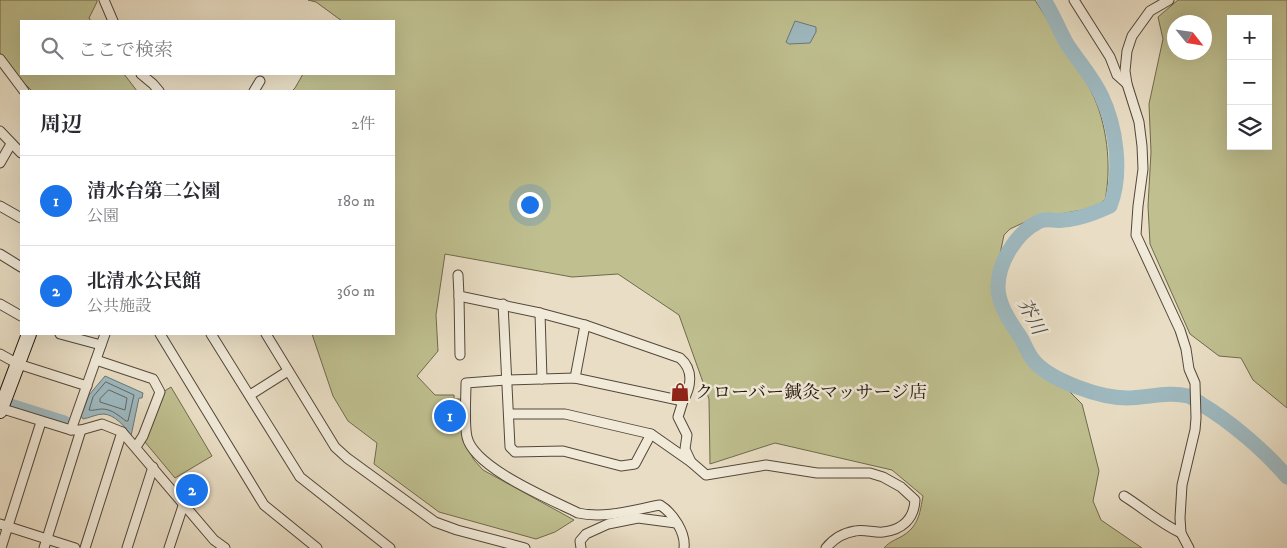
<!DOCTYPE html>
<html lang="ja">
<meta charset="utf-8">
<style>
:root{--surface:#fff;--page:#f7f7f7;--text:#2b2b33;--muted:#7c7c81;--line:#e1e1e2;--accent:#1a73e8}
body{margin:0;font-family:"IM FELL DW Pica","Noto Serif JP",serif;background:var(--page);color:var(--text)}
.controls{position:absolute;right:15px;top:15px;display:grid;overflow:hidden;border-radius:0px;box-shadow:0 5px 20px #0002}
.controls button{width:45px;height:45px;display:grid;place-items:center;padding:0;border:0;border-bottom:1px solid var(--line);background:var(--surface);color:var(--text);font:25px sans-serif}
.compass{position:absolute;left:1167px;top:15px;width:45px;height:45px;border-radius:50%;background:var(--surface);box-shadow:0 5px 20px #0002;rotate:120deg}
.you{position:absolute;left:529px;top:204px;width:18px;height:18px;margin:-12px;border:4px solid #fff;border-radius:50%;background:#1a73e8;box-shadow:0 0 0 8px #1a73e833}
.badge{display:grid;place-items:center;width:32px;height:32px;border-radius:50%;background:var(--accent);color:#fff;font-size:16px;font-weight:700}
.pin{position:absolute;translate:-50% -50%;border:2px solid #fff;box-shadow:0 1px 5px #0006}
.list{margin:0;padding:0;list-style:none}
h2{display:flex;justify-content:space-between;align-items:center;height:65px;margin:0;padding:0 20px;font-size:21px}
h2 small{font-size:16px;font-weight:400;color:var(--muted)}
.list li{display:grid;grid-template-columns:32px 1fr auto;gap:15px;align-items:center;box-sizing:border-box;height:90px;padding:0 20px;border-top:1px solid var(--line)}
.list b{display:block;font-size:19px;white-space:nowrap}
.list p{margin:0;font-size:16px;white-space:nowrap;color:var(--muted)}
.list em{font-size:16px;font-style:normal;color:var(--muted)}
.icon{flex:none;width:28px;height:28px;fill:none;stroke:currentColor;stroke-width:2;stroke-linecap:round;stroke-linejoin:round}
.map{position:relative;flex:none;width:1287px;height:548px;overflow:hidden}
.search{position:absolute;background:var(--surface);box-shadow:0 5px 20px #0002;left:20px;top:20px;width:375px;height:55px;display:flex;align-items:center;gap:12px;box-sizing:border-box;padding:0 18px;border-radius:0px;color:var(--muted);font-size:19px}
.panel{position:absolute;background:var(--surface);box-shadow:0 5px 20px #0002;left:20px;top:90px;width:375px;height:245px;border-radius:0px}
.map>svg:first-child{display:block}
.green{fill:#bfbf8f;stroke:#706a4d;fill-rule:evenodd}
.water{fill:#9eb9c0;stroke:#6c7778}
.lines{fill:none;stroke-linecap:round;stroke-linejoin:round}
.shore{stroke:#606766;stroke-width:1}
.river{stroke:#9eb9c0;stroke-width:15}
.street-casing{stroke:#54473a;stroke-width:11}
.secondary-casing{stroke:#22150b;stroke-width:16}
.street{stroke:#f1ead9;stroke-width:9}
.secondary{stroke:#f1ead9;stroke-width:14}
.labels{text-anchor:middle;stroke-width:5;stroke-linejoin:round;paint-order:stroke}
.poi-label{font-size:18px;fill:#22150b;stroke:#f1ead9;text-anchor:start}
.water-label{font-size:19px;font-style:italic;fill:#4d4e4a;stroke:#f1ead9}
</style>
<div class="map">
<svg width="1287" height="548" viewBox="0 0 1287 548">
<rect width="100%" height="100%" fill="#e9dec5"/>
<filter id="stains"><feTurbulence type="fractalNoise" baseFrequency=".004" numOctaves="4"/><feColorMatrix values="0 0 0 0 .2 0 0 0 0 .09 0 0 0 0 .02 0 0 0 .5 -.17"/></filter>
<radialGradient id="worn" r=".72"><stop offset=".6" stop-color="#630" stop-opacity="0"/><stop offset="1" stop-color="#630" stop-opacity=".3"/></radialGradient>
<!-- green -->
<g class="green">
<polygon points="0,0 97,0 97,2 89,18 91,21 21,21 21,74 124,74 137,91 32,91 19,78 0,53"/>
<path d="M308,0h727c18,29 41,61 56,91 16,31 21,75 14,109l-12,8 -33,6h-18l-32,15 -6,6 -8,38 -2,21 8,26 34,51 31,18 15,15 17,67 -6,30 8,19 41,28h-258c6,-7 12,-8 20,-13 15,-10 16,-23 19,-39l-31,-26 -117,-27 -65,21 -1,-65 -30,-84 -61,-41 -46,3 -127,-23 -9,61 2,36 -21,25 18,19h19v4h7l2,41 11,20 9,10 91,50 -19,12 -19,7 -97,-27 -65,-48 3,-21 -29,-22 -15,-25 -21,-62h82v-243h-102l3,-3 8,-14h91v-53h-52l-26,-19z"/>
<path d="M1178,0h109v408l-34,-28 -12,-22 -22,-2 -29,-22 -40,-90 -2,-38 3,-54 -2,-48 14,-65 -5,-22zM1231,19h37v127h-37zM1204,22v30h-30v-30z"/>
<polygon points="171,387 212,456 175,478 145,442 163,392"/>
</g>
<!-- water -->
<g class="water">
<polygon points="795,21 816,27 816,32 810,43 789,44 786,42"/>
<path d="M105,376l38,17 -1,5h-3l-8,38c-5,-9 -17,-22 -28,-22 -6,0 -14,4 -20,5l-2,-3 8,-21z"/>
</g>
<g class="lines">
<!-- shore -->
<g class="shore">
<path d="M106,382l28,13 -6,26h-2c-7,-5 -14,-12 -24,-12 -5,0 -8,2 -13,1l4,-13z"/>
<polygon points="109,390 127,398 125,410 100,402 100,399"/>
</g>
<!-- river -->
<g class="river">
<path d="M1044,0c9,14 15,30 23,44 11,17 25,32 34,51 15,31 22,78 9,111 -15,7 -30,13 -46,14 -9,2 -17,-3 -26,2 -22,11 -40,41 -40,65 0,18 13,36 23,51 4,7 7,16 13,23 17,20 67,37 93,37 20,0 41,-7 61,-2 4,1 9,5 13,8 29,17 64,47 86,73"/>
<polyline points="10,406 64,423"/>
</g>
<!-- street casing -->
<g class="street-casing">
<g id="street">
<polyline points="104,0 113,21"/>
<polyline points="1074,0 1110,57 1117,75 1127,84"/>
<polyline points="1169,0 1150,11 1132,36 1127,51 1125,71 1127,84 1139,122 1142,146 1143,169 1138,206 1136,235 1180,330 1186,349 1189,369 1195,383 1196,418 1195,430 1182,485 1180,518 1181,533 1189,548"/>
<polyline points="0,59 24,91"/>
<polyline points="141,74 153,84 159,91"/>
<polyline points="254,91 260,81"/>
<polyline points="0,131 21,153"/>
<polyline points="0,163 11,144"/>
<polyline points="0,206 21,218"/>
<polyline points="0,254 21,267"/>
<path d="M458,275l1,21 81,17 45,12 95,33c14,12 11,29 3,43"/>
<polyline points="459,296 460,355"/>
<polyline points="0,304 21,316"/>
<path d="M503,304l7,143 5,5 48,-1 58,15 14,-2 16,-30 40,28 15,13 60,-10 51,8h53l13,4 18,10 14,13c-1,19 -13,30 -32,32 -9,1 -19,-3 -28,-1 -12,2 -21,7 -29,17"/>
<polyline points="540,313 542,379"/>
<polyline points="60,334 101,345"/>
<polyline points="160,334 264,505 317,548"/>
<polyline points="211,334 300,477 390,548"/>
<polyline points="266,334 335,447 347,458 435,522 457,530 525,548"/>
<polyline points="0,354 18,364 87,386"/>
<polyline points="96,360 153,379 160,392 143,436 136,447"/>
<polyline points="575,378 585,325"/>
<polyline points="250,395 288,371"/>
<polyline points="0,408 71,430 81,430 102,424 122,432 214,540 225,548"/>
<polyline points="509,414 565,414 651,434"/>
<polyline points="71,430 105,334"/>
<path d="M1124,496c19,12 36,27 57,37"/>
<polyline points="0,524 75,548"/>
<polyline points="1,548 41,422"/>
<polyline points="44,548 81,430"/>
<polyline points="85,548 122,432"/>
<polyline points="127,548 153,467"/>
<polyline points="169,548 184,503"/>
<polyline points="581,548 580,541 586,534 608,524 638,518 676,523"/>
<path d="M684,548c2,-15 -11,-35 -24,-43 -27,5 -55,14 -82,8 -28,-14 -104,-45 -111,-76 -3,-13 -1,-40 -1,-54l40,-3 69,-2 108,23 -5,16 9,18 -2,14 6,13"/>
</g>
</g>
<!-- secondary casing -->
<g class="secondary-casing">
<polyline id="secondary" points="0,411 29,334"/>
</g>
<!-- street -->
<use href="#street" class="street"/>
<!-- secondary -->
<use href="#secondary" class="secondary"/>
</g>
<!-- icons -->
<defs>
<g id="shop-bare" transform="scale(1.5)"><path d="M-5-2.5h2.3a2.7 3.5 0 0 1 5.4 0H5L5.5 6h-11ZM-1.5-2.5h3a1.5 2.3 0 0 0-3 0Z" fill="#8f2418" stroke="#f1ead9" stroke-width="2.5" paint-order="stroke"/></g>
</defs>
<g fill-rule="evenodd">
<use href="#shop-bare" x="680" y="392"/>
</g>
<g class="labels">
<!-- poi labels -->
<g class="poi-label">
<text x="695" y="398">クローバー鍼灸マッサージ店</text>
</g>
<!-- water labels -->
<g class="water-label">
<text transform="translate(1032 316) rotate(62)" y="7">芥川</text>
</g>
</g>
<rect width="100%" height="100%" filter="url(#stains)"/>
<rect width="100%" height="100%" fill="url(#worn)"/>
</svg>
<div class="controls">
<button>+</button>
<button>−</button>
<button><svg class="icon" aria-label="layers" viewBox="0 0 24 24"><path d="M12 4l9 5-9 5-9-5zM3 14l9 5 9-5"/></svg></button>
</div>
<svg class="compass" viewBox="-18 -18 36 36"><path d="M0-13l5 13h-10z" fill="#e53935"/><path d="M0 13l5-13h-10z" fill="#7c7c81"/></svg>
<div class="you"></div>
<div class="pin badge" style="left:450px;top:416px">1</div>
<div class="pin badge" style="left:192px;top:490px">2</div>
<div class="search"><svg class="icon" aria-label="search" viewBox="0 0 24 24"><circle cx="10" cy="10" r="6"/><path d="M15 15l6 6"/></svg>ここで検索</div>
<section class="panel">
<h2>周辺<small>2件</small></h2>
<ul class="list">
<li><span class="badge">1</span><div><b>清水台第二公園</b><p>公園</p></div><em>180 m</em></li>
<li><span class="badge">2</span><div><b>北清水公民館</b><p>公共施設</p></div><em>360 m</em></li>
</ul>
</section>
</div>
